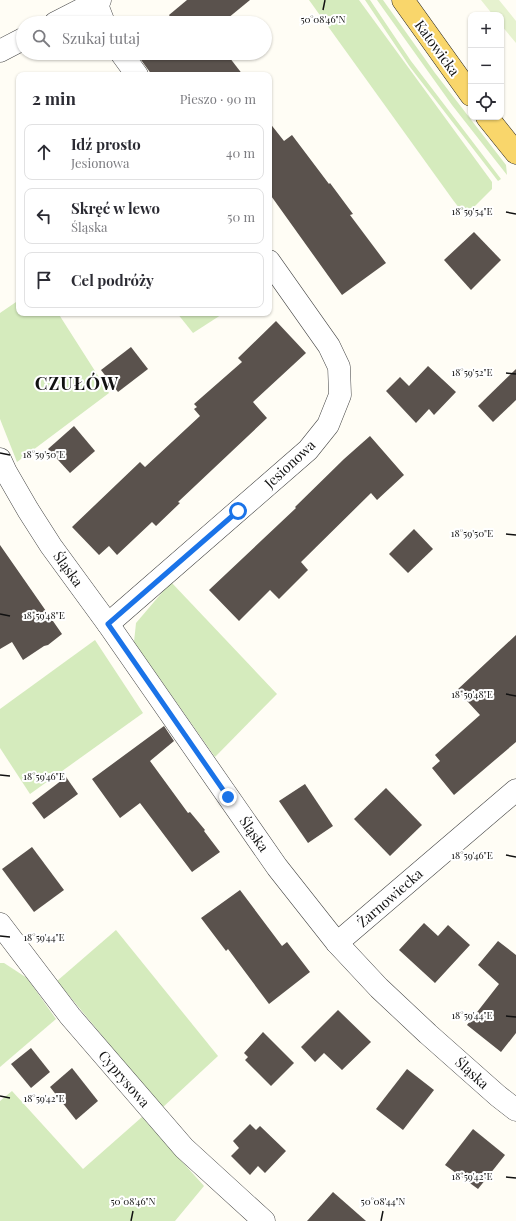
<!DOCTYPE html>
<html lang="pl">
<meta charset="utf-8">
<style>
:root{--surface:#fff;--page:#f7f7f7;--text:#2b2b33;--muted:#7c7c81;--line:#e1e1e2}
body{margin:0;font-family:"Playfair Display",serif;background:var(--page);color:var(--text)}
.controls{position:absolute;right:12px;top:12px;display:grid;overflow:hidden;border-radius:8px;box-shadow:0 1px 3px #0004}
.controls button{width:36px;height:36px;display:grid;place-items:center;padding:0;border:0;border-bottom:1px solid var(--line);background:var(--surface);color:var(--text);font:20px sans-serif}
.stop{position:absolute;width:12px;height:12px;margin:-9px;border:3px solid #1a73e8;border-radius:50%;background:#fff}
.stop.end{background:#1a73e8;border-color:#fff;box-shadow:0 1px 4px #0008}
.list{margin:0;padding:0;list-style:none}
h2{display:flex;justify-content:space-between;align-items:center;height:52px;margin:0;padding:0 16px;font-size:17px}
h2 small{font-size:13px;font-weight:400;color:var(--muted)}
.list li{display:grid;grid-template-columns:26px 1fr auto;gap:12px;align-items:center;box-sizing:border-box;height:56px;margin:0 8px 8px;padding:0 8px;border:1px solid var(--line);border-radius:8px}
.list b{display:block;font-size:15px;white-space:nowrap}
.list p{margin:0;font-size:13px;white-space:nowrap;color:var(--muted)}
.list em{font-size:13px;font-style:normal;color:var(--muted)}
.icon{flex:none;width:22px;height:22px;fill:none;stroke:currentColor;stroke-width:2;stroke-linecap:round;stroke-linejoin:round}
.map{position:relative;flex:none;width:516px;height:1221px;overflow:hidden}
.search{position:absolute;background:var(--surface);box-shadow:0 1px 3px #0004;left:16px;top:16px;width:256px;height:44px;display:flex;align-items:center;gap:10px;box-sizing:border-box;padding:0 14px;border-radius:22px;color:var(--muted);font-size:15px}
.panel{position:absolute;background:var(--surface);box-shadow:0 1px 3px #0004;left:16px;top:72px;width:256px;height:244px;border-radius:8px}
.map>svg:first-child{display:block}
.green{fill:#d5ebbd}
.pitch{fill:#e6f2cf}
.building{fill:#5a524d}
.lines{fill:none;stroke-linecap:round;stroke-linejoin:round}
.minor-casing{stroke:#444;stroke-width:23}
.major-casing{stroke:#222;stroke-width:23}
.minor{stroke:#fff;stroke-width:22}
.major{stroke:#f9d66b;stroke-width:22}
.route{stroke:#1a73e8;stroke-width:5}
.ticks{fill:none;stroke:#111;stroke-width:1.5}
.labels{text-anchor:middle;stroke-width:4;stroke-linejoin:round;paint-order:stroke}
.street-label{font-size:14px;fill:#111;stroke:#fff}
.district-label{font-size:18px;font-weight:bold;letter-spacing:1px;fill:#111;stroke:#fff}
.ticks-label{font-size:10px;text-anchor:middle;fill:#111;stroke:#fff;stroke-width:4;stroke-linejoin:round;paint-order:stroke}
</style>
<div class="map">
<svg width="516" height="1221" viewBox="0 0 516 1221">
<rect width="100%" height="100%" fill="#fffdf5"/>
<!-- green -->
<g class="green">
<polygon points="309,0 359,0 492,182 492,189 469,212 463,213 453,200"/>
<polygon points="365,0 370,0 411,61 501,179 498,181 410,67"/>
<polygon points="377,0 383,0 435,73 506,165 507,175 452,105"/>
<polygon points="19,300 19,313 58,313 109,393 17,462 0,419 0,313"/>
<polygon points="177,313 224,313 193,333"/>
<polygon points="171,582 277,694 215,757 134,642 136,623"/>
<polygon points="95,640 143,713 30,794 0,748 0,709"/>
<polygon points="116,930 218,1056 162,1108 57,981"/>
<polygon points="0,963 4,963 27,978 56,1019 0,1067"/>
<polygon points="12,1091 83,1169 142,1117 204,1186 175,1221 0,1221 0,1101"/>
</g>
<!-- pitch -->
<polygon class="pitch" points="481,0 499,0 516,21 516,43 501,25 501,15 493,15"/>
<!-- building -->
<g class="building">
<polygon points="187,0 250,0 222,23 174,23 169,15"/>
<polygon points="136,53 226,53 243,75 152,75"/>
<polygon points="269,122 284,141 292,135 329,184 330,183 353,214 350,215 386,263 342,295 269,193"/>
<polygon points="474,232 501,260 471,290 444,260"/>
<polygon points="276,321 306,353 253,402 267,418 178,502 180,503 156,526 152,522 117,555 109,546 99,555 72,527 140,462 145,467 200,416 194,409 197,407 194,404 242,362 238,358"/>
<polygon points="131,347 148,369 118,392 101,370"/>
<polygon points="428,366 456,392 434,415 429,409 416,423 386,391 400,377 409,386"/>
<polygon points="516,369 516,400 493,422 478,406"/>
<polygon points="74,426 95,451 70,473 48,449"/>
<polygon points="370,436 404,475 377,500 371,493 301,562 308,570 279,599 270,590 239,621 209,590 296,508 295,507 344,459"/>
<polygon points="414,529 433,549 408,573 389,554"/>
<polygon points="0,545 62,634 48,645 44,646 23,660 12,642 0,649"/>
<polygon points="516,635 516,742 454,795 432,768 440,761 435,755 480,715 457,690"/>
<polygon points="164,726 174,741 150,761 188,813 190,812 205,830 204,831 220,852 192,872 140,803 120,818 92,779"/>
<polygon points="66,777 78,794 44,819 32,803"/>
<polygon points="305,784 333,826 308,843 279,801"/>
<polygon points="386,788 422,825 390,856 354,819"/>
<polygon points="32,847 64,890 34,912 2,869"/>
<polygon points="240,890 282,946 287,942 310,972 269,1004 228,949 226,951 201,918"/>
<polygon points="424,923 438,936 448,925 470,945 435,983 399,950"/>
<polygon points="498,941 516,955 516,1033 501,1052 467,1025 499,984 478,965"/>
<polygon points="338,1010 371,1042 342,1070 324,1053 315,1062 301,1047"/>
<polygon points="263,1032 294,1063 271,1086 245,1060 248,1057 244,1053"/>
<polygon points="31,1048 50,1072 31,1088 11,1064"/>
<polygon points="72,1068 98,1101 76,1120 50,1087"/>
<polygon points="407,1069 434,1090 403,1130 376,1109"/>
<polygon points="250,1124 256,1130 260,1126 286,1151 265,1173 258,1166 250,1175 231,1156 239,1148 233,1141"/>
<polygon points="473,1129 505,1155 478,1189 445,1165"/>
<polygon points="333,1192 366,1221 307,1221"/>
</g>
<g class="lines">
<!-- minor casing -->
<g class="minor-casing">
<g id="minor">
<polyline points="96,2 104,23"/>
<polyline points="55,23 100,0"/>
<polyline points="0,51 23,39"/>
<polyline points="121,53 137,75"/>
<polyline points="0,459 6,472 28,510 51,546 108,624 277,867 337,943 379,988 428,1034 498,1096 516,1110"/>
<polyline points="108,624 308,450 328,425 340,395 339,367 329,346 269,261"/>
<polyline points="0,924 70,1016 184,1148 264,1221"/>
<polyline points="337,943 516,790"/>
</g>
</g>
<!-- major casing -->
<g class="major-casing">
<g id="major">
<polyline points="403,0 471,95"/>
<polyline points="487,117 516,153"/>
</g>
</g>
<!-- minor -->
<use href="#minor" class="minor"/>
<!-- major -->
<use href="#major" class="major"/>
</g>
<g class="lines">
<!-- route -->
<polyline class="route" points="228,797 108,624 238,511"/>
</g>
<!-- ticks -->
<path class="ticks" d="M323,10l2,-10M506,212l10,2M506,373l10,1M0,453l10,2M506,534l10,1M0,614l10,2M506,694l10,2M0,775l10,1M506,855l10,2M0,936l10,1M506,1016l10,1M0,1096l10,2M506,1177l10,1M131,1221l2,-10M381,1221l2,-10"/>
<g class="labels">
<!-- street labels -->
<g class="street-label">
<text transform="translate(437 48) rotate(54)" y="5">Katowicka</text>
<text transform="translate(290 464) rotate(-43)" y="5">Jesionowa</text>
<text transform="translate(68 569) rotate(54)" y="5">Śląska</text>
<text transform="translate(254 834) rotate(55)" y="5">Śląska</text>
<text transform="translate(390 898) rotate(-41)" y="5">Żarnowiecka</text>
<text transform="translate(472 1073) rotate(42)" y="5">Śląska</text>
<text transform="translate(124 1079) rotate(49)" y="5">Cyprysowa</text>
</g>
<!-- district labels -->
<g class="district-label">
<text x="77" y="390">CZUŁÓW</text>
</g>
</g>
<g class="ticks-label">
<text x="323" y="23">50°08'46"N</text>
<text x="472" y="215">18°59'54"E</text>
<text x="472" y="376">18°59'52"E</text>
<text x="44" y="458">18°59'50"E</text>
<text x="472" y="537">18°59'50"E</text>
<text x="44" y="619">18°59'48"E</text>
<text x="472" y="698">18°59'48"E</text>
<text x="44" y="780">18°59'46"E</text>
<text x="472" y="859">18°59'46"E</text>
<text x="44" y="941">18°59'44"E</text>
<text x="472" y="1019">18°59'44"E</text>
<text x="44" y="1102">18°59'42"E</text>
<text x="472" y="1180">18°59'42"E</text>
<text x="133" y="1205">50°08'46"N</text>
<text x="383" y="1205">50°08'44"N</text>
</g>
</svg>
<div class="controls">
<button>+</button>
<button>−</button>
<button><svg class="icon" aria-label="locate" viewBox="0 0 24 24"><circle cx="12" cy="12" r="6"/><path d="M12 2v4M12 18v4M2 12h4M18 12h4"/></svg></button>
</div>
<div class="stop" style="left:238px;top:511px"></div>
<div class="stop end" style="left:228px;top:797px"></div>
<div class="search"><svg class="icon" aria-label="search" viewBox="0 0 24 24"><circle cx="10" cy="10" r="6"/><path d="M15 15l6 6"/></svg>Szukaj tutaj</div>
<section class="panel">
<h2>2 min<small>Pieszo · 90 m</small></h2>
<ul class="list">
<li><svg class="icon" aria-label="ahead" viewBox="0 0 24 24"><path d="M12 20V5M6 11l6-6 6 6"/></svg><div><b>Idź prosto</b><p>Jesionowa</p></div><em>40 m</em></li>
<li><svg class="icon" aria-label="left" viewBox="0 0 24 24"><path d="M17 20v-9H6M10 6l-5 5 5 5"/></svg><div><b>Skręć w lewo</b><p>Śląska</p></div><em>50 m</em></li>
<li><svg class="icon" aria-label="arrive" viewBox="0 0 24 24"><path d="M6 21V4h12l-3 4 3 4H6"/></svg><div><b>Cel podróży</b></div></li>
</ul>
</section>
</div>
